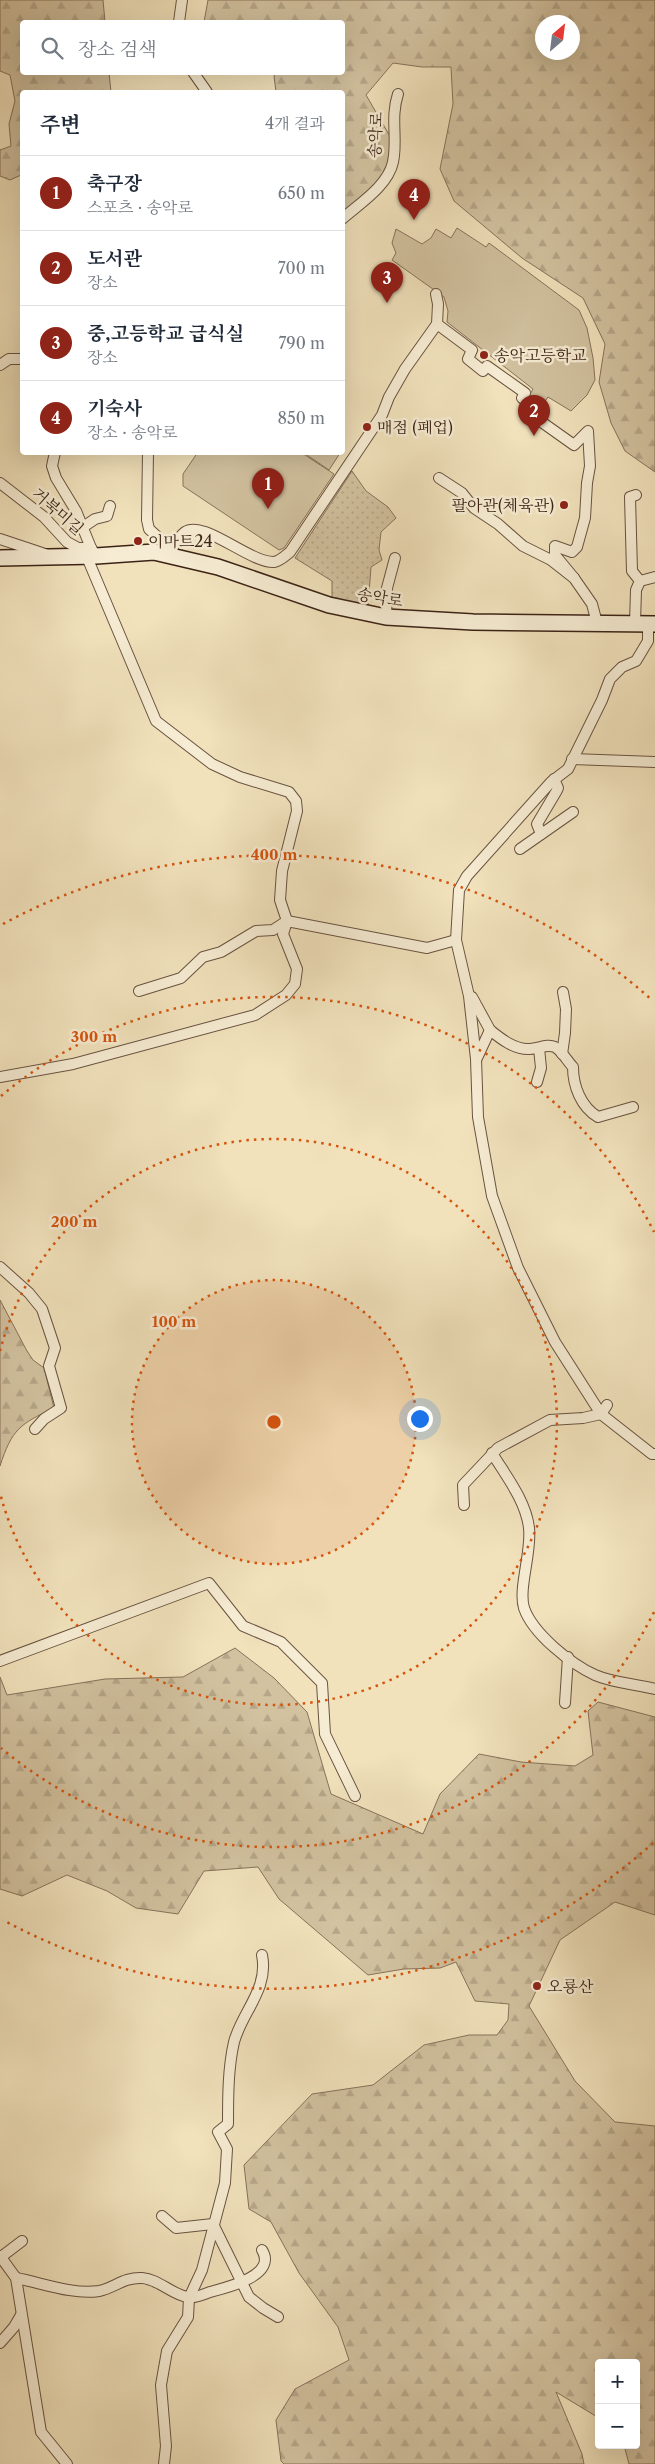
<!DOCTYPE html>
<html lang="ko">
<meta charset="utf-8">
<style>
:root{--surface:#fff;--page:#f6f6f7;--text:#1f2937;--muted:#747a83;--line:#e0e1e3;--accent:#8f2418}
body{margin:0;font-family:"Libre Caslon Text","Noto Serif KR",serif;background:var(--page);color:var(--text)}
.controls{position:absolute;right:15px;bottom:15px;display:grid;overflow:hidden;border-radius:5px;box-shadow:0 5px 20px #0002}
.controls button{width:45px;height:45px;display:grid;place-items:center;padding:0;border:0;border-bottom:1px solid var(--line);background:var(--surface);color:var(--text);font:25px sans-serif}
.compass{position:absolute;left:535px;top:15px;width:45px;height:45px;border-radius:50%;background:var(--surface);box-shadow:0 5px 20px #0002;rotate:28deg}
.you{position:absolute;left:419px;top:1418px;width:18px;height:18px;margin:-12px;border:4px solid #fff;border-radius:50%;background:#1a73e8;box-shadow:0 0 0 8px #1a73e833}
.badge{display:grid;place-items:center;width:32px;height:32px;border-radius:50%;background:var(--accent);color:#fff;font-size:16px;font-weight:700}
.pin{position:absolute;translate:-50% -41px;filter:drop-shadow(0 1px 2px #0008)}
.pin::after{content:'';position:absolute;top:26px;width:18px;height:15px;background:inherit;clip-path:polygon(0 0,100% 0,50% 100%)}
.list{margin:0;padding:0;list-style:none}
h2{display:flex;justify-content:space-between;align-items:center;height:65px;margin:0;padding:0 20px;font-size:21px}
h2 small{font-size:16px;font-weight:400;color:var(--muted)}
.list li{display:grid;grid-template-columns:32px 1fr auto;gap:15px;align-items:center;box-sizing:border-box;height:75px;padding:0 20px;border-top:1px solid var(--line)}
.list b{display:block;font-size:19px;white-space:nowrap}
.list p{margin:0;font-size:16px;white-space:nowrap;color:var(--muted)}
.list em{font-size:16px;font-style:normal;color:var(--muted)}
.icon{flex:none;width:28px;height:28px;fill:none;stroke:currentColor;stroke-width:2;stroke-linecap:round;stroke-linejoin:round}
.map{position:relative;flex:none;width:655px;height:2464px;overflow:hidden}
.search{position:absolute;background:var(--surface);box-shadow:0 5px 20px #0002;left:20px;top:20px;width:325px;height:55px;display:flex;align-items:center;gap:12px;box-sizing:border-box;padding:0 18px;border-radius:5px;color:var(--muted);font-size:19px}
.panel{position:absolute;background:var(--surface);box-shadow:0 5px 20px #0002;left:20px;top:90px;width:325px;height:365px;border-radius:5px}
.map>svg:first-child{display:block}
.grass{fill:url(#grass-dots);stroke:#87725b}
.forest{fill:url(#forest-firs);stroke:#87725b;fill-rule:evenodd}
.pitch{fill:#d2c2a0;stroke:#87725b}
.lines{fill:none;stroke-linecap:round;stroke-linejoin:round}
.minor-casing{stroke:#695340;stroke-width:12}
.secondary-casing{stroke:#3c2316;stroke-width:18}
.minor{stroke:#f6ecd3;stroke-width:10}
.secondary{stroke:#f6ecd3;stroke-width:15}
.ring{fill:none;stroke:#d7540d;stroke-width:2.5;stroke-dasharray:2.5 5}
.poi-dot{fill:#8f2418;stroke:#f6ecd3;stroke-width:2}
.labels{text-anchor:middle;stroke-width:5;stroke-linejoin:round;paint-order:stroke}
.street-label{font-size:16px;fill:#3c2316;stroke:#f6ecd3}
.poi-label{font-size:16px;fill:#3c2316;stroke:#f6ecd3;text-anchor:start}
.centre{fill:#d7540d;stroke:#f6ecd3;stroke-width:2.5}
.ring-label{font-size:15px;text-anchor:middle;font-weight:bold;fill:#d7540d;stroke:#f6ecd3;stroke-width:5;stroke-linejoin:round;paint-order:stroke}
</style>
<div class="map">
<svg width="655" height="2464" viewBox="0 0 655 2464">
<defs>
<pattern id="grass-dots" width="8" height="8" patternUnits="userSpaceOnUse" patternTransform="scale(1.25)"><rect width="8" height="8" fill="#d2c2a0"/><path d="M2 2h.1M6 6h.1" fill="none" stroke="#b5a689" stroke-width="1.8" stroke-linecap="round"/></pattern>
<pattern id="forest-firs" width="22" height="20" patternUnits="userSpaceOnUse" patternTransform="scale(1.25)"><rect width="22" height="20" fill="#d2c2a0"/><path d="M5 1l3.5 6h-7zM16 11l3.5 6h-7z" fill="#b5a689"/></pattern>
</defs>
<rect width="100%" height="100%" fill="#f1e2bc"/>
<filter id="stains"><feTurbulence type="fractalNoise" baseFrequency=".004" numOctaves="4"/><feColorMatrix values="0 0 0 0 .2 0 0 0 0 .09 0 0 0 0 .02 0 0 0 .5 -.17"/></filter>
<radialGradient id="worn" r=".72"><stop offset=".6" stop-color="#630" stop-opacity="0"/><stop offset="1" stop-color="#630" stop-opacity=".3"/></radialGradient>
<!-- grass -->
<polygon class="grass" points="352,471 366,491 388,507 396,518 381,532 379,550 382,560 371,567 368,607 332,597 332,581 295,558"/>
<!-- forest -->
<g class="forest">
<polygon points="0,0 103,0 105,22 22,22 22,72 109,73 111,92 22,92 22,180 21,175 10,180 0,176 0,150 11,146 9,124 15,101 10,75 0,71"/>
<path d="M208,0h447v472l-30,-21 -14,-28 -12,-41 6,-38 -22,-46 -61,-40 -68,-57 -14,-32 13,-65 -2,-37h-29l-29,-4 -27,32 28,48 -7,31 -44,45 -1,-127h-66l-2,-16 2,-3 66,-1v-50h-138zM542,22h30v30h-30z"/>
<path d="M0,1300l27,51 6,9 11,8 10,40c-34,16 -42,21 -54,58z"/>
<polygon points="235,1648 274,1678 307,1712 331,1794 423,1834 440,1794 479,1754 521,1762 575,1766 593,1755 588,1711 598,1702 655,1717 655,1915 615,1902 560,1940 529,2006 575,2081 615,2122 655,2126 655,2464 629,2464 624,2445 636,2445 636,2363 599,2363 599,2418 556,2392 582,2454 584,2464 284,2464 281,2461 276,2420 295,2389 349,2360 338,2327 299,2273 271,2222 249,2209 244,2165 312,2094 373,2085 424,2045 469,2035 497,2035 508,2020 509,2004 475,2001 456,1962 440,1968 404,1969 368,1975 279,1899 258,1867 204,1871 178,1914 136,1908 107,1891 67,1875 22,1896 0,1889 0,1677 7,1695 105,1679 183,1677"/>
</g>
<!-- pitch -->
<g class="pitch">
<polygon points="457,228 486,247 489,243 579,310 587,328 593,358 595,380 587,395 571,411 548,397 541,407 528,398 533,389 447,322 448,311 444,297 392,260 396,253 392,243 396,229 422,244 431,238 436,229 451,238"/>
<polygon points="198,452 302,453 334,474 284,548 279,550 183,486 183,474"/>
<polygon points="304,453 340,453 329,470"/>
</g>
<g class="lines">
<!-- minor casing -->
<g class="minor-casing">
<g id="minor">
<polyline points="179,22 182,0"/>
<polyline points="193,72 207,92"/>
<path d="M342,219c17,-15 46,-33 51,-57 5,-23 -3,-44 5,-68"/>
<polyline points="437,324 472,350 468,359 483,371 487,366 525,393 522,398 535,407 529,413 574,445 588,431 590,466 587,483 585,518 577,547 572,552 555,546 555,555 574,578"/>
<polyline points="0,365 9,359 22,359"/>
<polyline points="55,452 52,466 56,478 76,511 91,548"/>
<polyline points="148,452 147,520 149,529 162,541 167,556"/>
<polyline points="439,478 462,493 474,508 498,524 523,546 551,560 574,578 592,604 597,623"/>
<polyline points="0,483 44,517 67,542 78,548 91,548 96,556"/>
<polyline points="83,527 95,519 107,516 110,506"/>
<polyline points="0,539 45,554"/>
<path d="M167,556c5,-7 11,-19 18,-24 18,-13 65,31 89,30 6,-1 11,-6 16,-10l92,-137 7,-18 16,-28 32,-45 1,-20 -2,-10"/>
<polyline points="89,562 156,721 212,764 240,777 289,792 296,801 297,811 282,871 280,900 287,921 273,930 256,931 221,952 203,957 181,978 139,991"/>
<polyline points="640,581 655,577"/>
<polyline points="386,617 387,588 395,558"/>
<polyline points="635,623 636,590 640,581 632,571 630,497 636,495"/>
<polyline points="648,630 648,641 636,661 622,667 610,679 602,700 568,769 551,782 467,876 459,890 456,940 469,996 476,1059 478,1117 492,1196 518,1268 555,1342 601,1414 652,1454 655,1454"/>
<polyline points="572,759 655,762"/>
<polyline points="541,834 537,824 556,792 558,788 554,779"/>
<polyline points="520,849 573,812"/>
<polyline points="472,997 490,1030"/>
<polyline points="562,1054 565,1033 566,1009 563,992"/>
<path d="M477,1058l13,-28c11,9 24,19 38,19 9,1 18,-6 27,-2 7,4 13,15 18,20 0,19 8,40 25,50l35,-10"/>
<polyline points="0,1077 73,1064 255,1015 286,995 295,984 297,969 283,934 287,921 427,948 456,940"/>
<polyline points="537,1082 541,1068 539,1048"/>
<polyline points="0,1267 29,1293 42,1309 55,1348 49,1366 61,1408 44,1419 35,1429"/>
<path d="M492,1453c14,23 34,48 37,75 3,23 -11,61 -5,80 9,26 47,56 71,67 18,8 41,9 60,14"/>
<polyline points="464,1505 463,1485 498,1448 550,1420 583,1418 601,1414 607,1405"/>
<polyline points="0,1661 209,1583 243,1626 281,1642 322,1683 325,1734 355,1796"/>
<polyline points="565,1703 568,1657"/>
<polyline points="162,2216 176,2228 213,2224 249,2297 263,2308 278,2317"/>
<polyline points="0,2256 16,2278 41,2432 67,2464"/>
<polyline points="1,2257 22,2241"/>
<path d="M16,2278c26,5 57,17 83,13 15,-3 25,-14 43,-13 17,1 30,17 46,19 6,2 16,-3 22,-5 15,-4 68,-16 52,-42"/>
<polyline points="0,2343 14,2327 21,2315"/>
<path d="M164,2464l2,-18 -5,-61 6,-34 21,-34 1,-19 13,-28 23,-87 2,-34 -9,-17 10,-8c0,-27 0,-56 6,-82 8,-30 35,-53 28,-87"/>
</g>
</g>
<!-- secondary casing -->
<g class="secondary-casing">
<polyline id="secondary" points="0,558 96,556 154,552 218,567 329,605 386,617 473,622 655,624"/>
</g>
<!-- minor -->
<use href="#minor" class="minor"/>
<!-- secondary -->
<use href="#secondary" class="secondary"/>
</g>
<!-- distance rings -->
<circle cx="274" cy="1422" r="142" fill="#d7540d" fill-opacity=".12"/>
<g class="ring">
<circle cx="274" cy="1422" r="142"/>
<path d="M0 1351A283 283 0 1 1 0 1493"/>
<path d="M654 1612A425 425 0 0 1 1 1748M1 1096A425 425 0 0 1 654 1232"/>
<path d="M653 1843A567 567 0 0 1 3 1920M3 924A567 567 0 0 1 653 1001"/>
</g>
<!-- markers -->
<g class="poi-dot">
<circle cx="484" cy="355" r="5"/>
<circle cx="367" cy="427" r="5"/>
<circle cx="564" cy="505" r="5"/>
<circle cx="138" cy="541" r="5"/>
<circle cx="537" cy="1986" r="5"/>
</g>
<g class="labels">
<!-- street labels -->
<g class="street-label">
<text transform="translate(375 135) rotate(-87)" y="6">송악로</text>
<text transform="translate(58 511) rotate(41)" y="6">거북미길</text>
<text transform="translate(380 597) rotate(9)" y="6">송악로</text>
</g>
<!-- poi labels -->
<g class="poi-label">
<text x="494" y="361">송악고등학교</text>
<text x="377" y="433">매점 (폐업)</text>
<text x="554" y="511" text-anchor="end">팔아관(체육관)</text>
<text x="148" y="547">이마트24</text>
<text x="547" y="1992">오룡산</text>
</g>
</g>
<circle cx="274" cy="1422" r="8" class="centre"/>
<g class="ring-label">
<text x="274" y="860">400 m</text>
<text x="94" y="1042">300 m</text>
<text x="74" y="1227">200 m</text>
<text x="174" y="1327">100 m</text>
</g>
<rect width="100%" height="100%" filter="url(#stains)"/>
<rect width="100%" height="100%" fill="url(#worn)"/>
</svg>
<div class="controls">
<button>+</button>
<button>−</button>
</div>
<svg class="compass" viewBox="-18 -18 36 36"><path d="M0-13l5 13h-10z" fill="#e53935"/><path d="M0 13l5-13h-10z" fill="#747a83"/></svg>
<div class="you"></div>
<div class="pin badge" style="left:268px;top:509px">1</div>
<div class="pin badge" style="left:534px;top:436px">2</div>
<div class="pin badge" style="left:387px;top:303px">3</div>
<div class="pin badge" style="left:414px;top:220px">4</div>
<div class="search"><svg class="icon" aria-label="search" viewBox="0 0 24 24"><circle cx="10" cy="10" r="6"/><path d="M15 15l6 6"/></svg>장소 검색</div>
<section class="panel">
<h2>주변<small>4개 결과</small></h2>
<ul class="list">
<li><span class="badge">1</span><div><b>축구장</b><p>스포츠 · 송악로</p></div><em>650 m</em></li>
<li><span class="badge">2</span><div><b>도서관</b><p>장소</p></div><em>700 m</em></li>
<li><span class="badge">3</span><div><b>중,고등학교 급식실</b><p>장소</p></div><em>790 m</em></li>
<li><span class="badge">4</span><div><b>기숙사</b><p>장소 · 송악로</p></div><em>850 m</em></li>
</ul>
</section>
</div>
